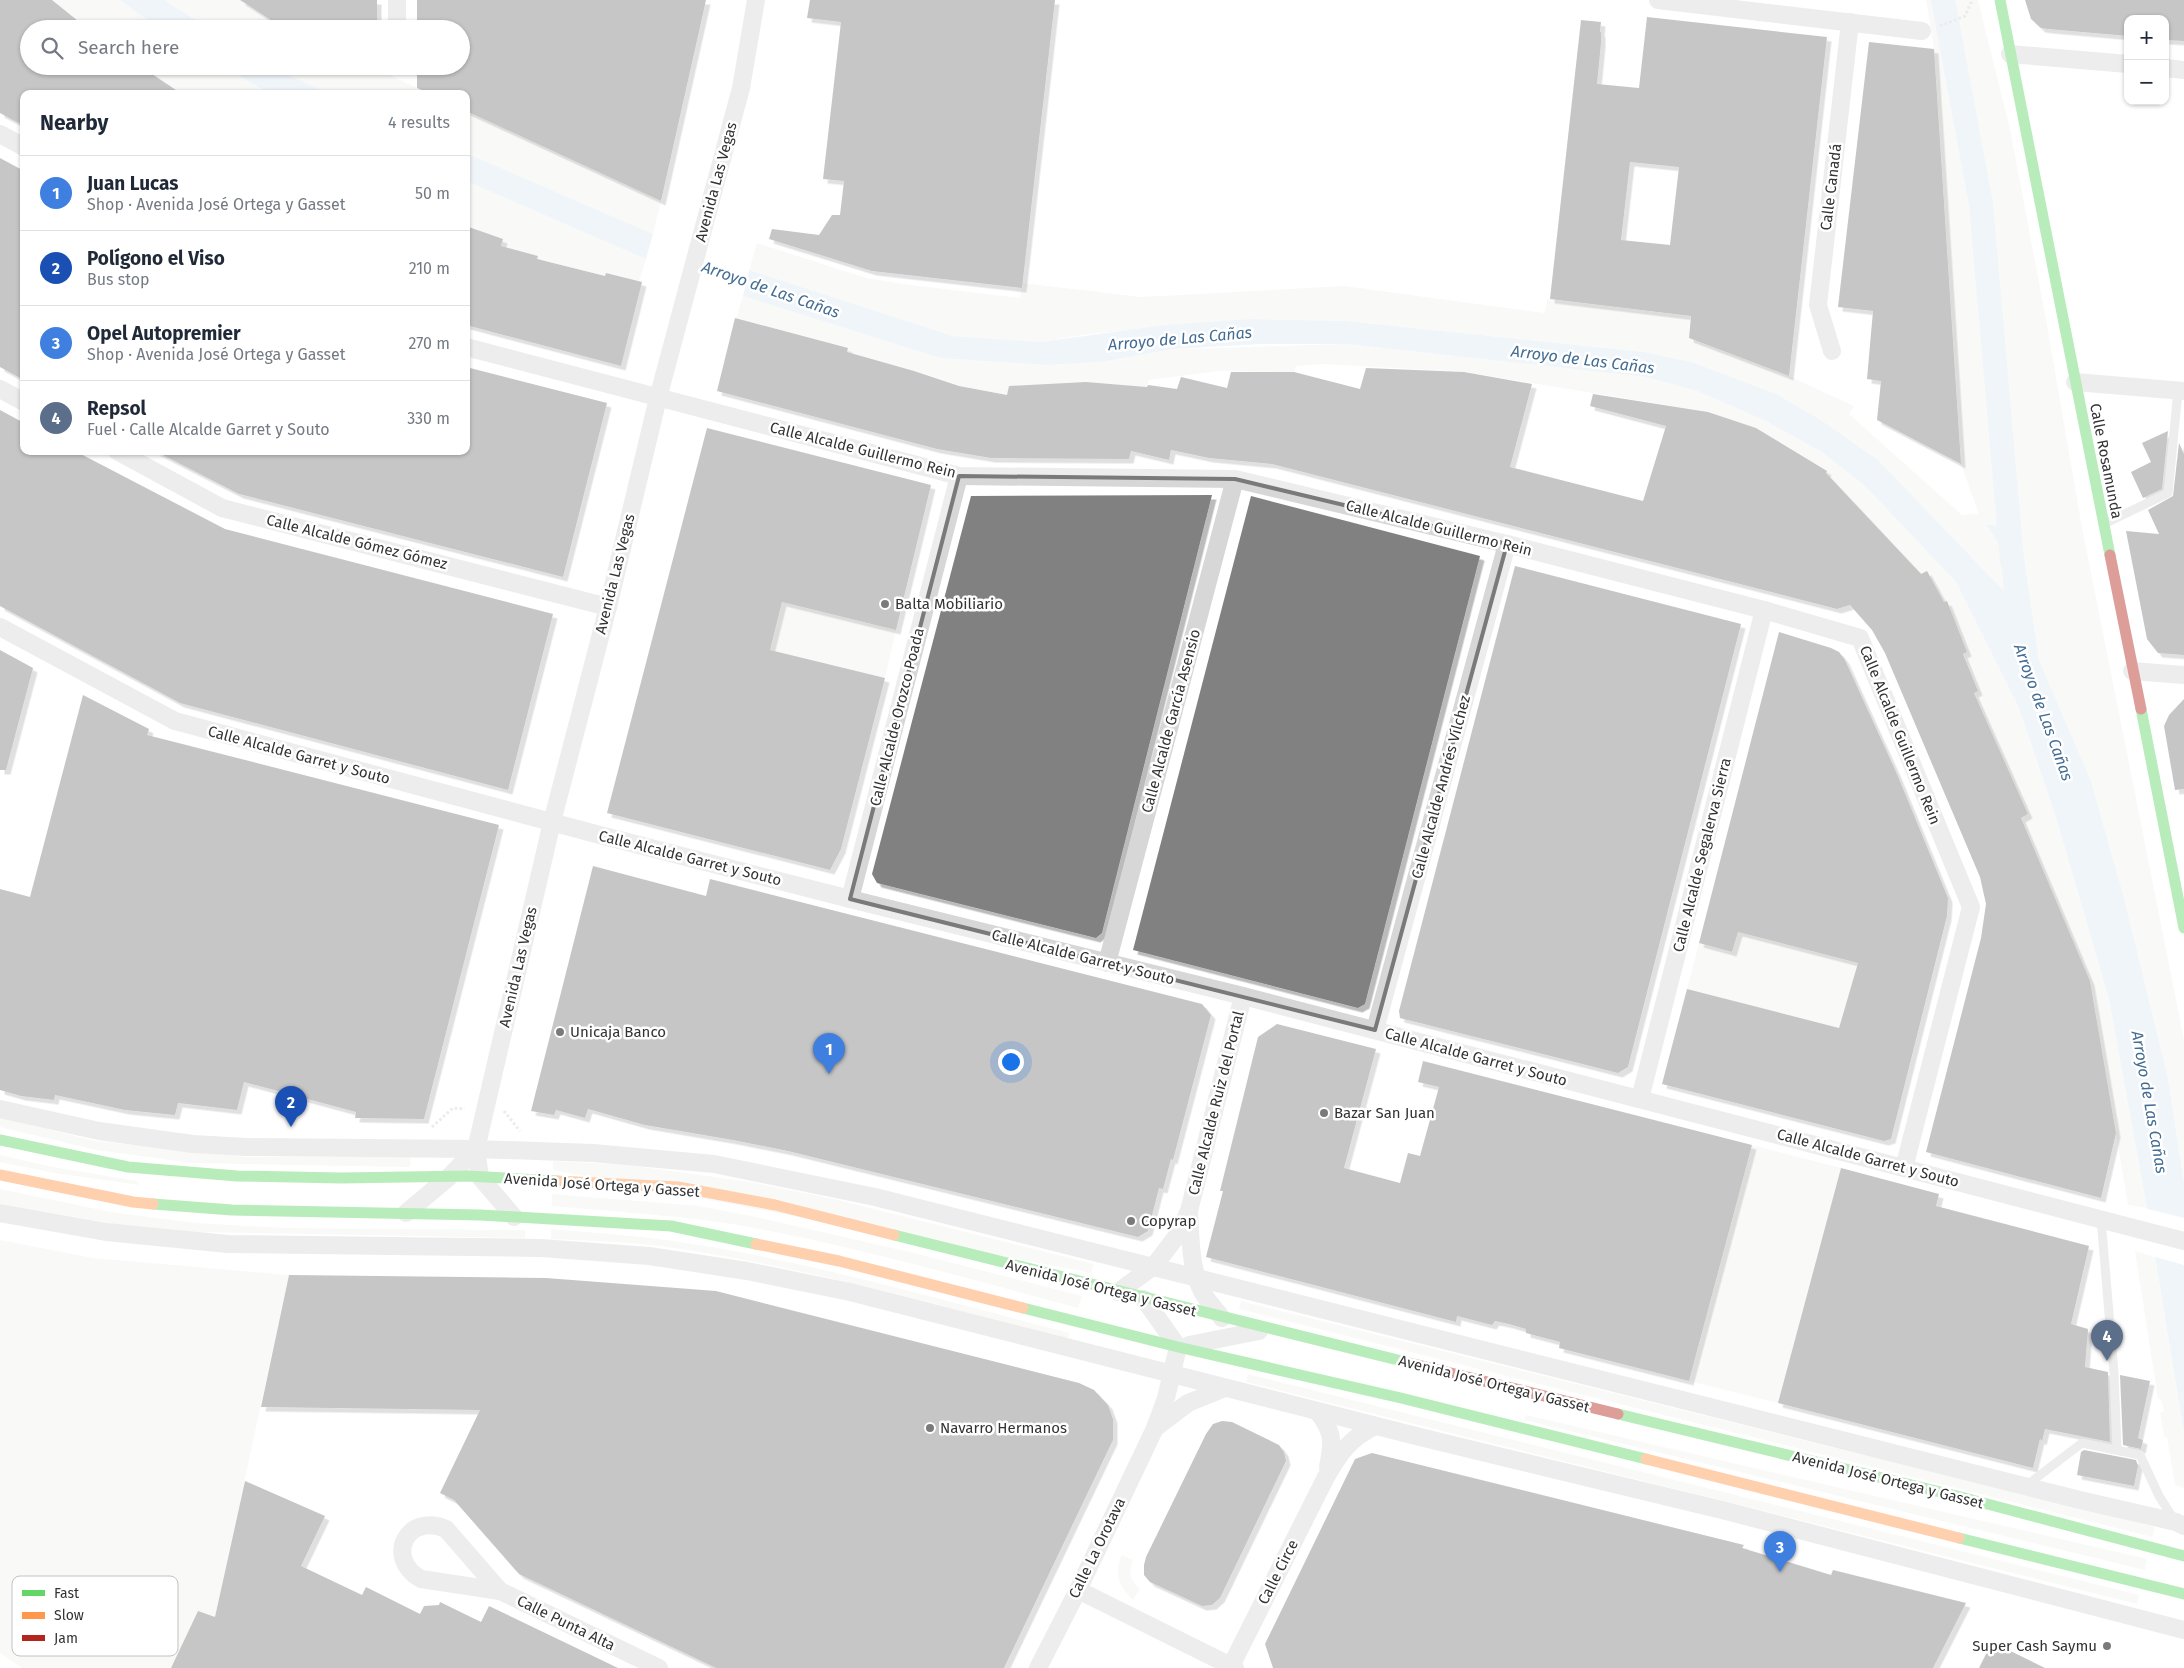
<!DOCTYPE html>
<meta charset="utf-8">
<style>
:root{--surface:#fff;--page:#f6f6f7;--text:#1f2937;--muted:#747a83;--line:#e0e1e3;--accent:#1a73e8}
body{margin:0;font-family:"Fira Sans",sans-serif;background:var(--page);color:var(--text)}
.controls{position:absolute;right:15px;top:15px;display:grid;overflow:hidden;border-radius:10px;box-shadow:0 1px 4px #0004}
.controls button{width:45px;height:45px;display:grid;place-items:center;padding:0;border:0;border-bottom:1px solid var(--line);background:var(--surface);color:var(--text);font:25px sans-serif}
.you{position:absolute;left:1010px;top:1061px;width:18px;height:18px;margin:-12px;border:4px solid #fff;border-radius:50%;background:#1a73e8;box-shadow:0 0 0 8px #1a73e833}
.badge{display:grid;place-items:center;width:32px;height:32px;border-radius:50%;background:var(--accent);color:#fff;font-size:16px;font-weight:700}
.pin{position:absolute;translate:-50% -41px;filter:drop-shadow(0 1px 2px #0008)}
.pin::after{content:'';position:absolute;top:26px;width:18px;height:15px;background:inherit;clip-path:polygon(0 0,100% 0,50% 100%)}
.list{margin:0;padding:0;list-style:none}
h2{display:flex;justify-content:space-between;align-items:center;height:65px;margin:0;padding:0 20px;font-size:21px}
h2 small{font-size:16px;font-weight:400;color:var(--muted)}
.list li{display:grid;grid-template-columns:32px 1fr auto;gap:15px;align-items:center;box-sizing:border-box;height:75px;padding:0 20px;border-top:1px solid var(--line)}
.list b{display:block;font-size:19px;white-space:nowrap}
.list p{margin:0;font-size:16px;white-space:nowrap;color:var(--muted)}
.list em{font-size:16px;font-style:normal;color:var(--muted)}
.icon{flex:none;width:28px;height:28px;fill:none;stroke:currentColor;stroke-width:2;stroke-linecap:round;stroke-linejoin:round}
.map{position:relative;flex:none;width:2184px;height:1668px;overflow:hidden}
.search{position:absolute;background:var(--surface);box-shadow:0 1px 4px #0004;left:20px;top:20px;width:450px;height:55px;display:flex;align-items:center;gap:12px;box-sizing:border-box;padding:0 18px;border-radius:28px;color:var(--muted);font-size:19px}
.panel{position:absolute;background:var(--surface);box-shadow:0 1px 4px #0004;left:20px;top:90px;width:450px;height:365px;border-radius:10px}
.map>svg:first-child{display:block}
.green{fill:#f1f4ed}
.water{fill:#dee9f2}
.pier{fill:#fff}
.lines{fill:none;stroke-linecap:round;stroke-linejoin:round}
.canal{stroke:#dee9f2;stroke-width:24}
.building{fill:#818181;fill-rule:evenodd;filter:url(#shadow)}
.path{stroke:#d5d5d5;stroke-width:3;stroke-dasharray:2.5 2.5;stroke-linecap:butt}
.lane{stroke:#d7d7d7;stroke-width:9}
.street{stroke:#d7d7d7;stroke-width:18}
.fast{stroke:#63d668;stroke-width:11}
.slow{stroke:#ff974d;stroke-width:11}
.jam{stroke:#b3261e;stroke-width:11}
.marked{fill:none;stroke:#7a7a7a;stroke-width:4;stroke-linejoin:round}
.poi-dot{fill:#7a7a7a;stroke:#fff;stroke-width:2}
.labels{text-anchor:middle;stroke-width:5;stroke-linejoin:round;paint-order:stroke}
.street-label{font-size:15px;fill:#333;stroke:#fff}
.poi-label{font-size:15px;fill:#333;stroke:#fff;text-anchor:start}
.water-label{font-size:16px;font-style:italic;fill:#436d92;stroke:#fff}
.key{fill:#fff;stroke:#c2c2c2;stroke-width:1}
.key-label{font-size:14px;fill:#333}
</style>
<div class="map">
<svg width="2184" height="1668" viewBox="0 0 2184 1668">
<defs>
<filter id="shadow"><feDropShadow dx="4.5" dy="4.5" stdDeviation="0" flood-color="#0004"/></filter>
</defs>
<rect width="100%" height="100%" fill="#fff"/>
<!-- green -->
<g class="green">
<polygon points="51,0 120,0 160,29 88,29"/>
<polygon points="164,0 240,0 287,29 210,29"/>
<polygon points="1926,0 1978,0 2010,129 2047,325 2081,522 2184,1040 2184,1183 2168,1078 2124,898 2091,781 2039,660 2020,530 1987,524 2000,545 2005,592 1878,460 1821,420 1776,394 1645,352 1346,321 1251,319 1089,334 1041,342 953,336 749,270 757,243 866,278 902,284 1020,298 1022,283 1141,297 1344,286 1545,313 1547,299 1690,316 1689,338 1789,376 1854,406 1849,414 1962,515 1979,514 1961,464 1934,49"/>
<polygon points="140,66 223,66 270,94 182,94"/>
<polygon points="269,66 370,66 430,94 330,94"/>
<polygon points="466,111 661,201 653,234 466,153"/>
<polygon points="466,181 646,259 639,282 606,273 605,276 537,259 537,256 501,246 503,239 466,226"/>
<polygon points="743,296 940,358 1045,365 1101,362 1174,349 1347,344 1646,377 1697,391 1766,421 1822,452 1865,486 1956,582 2019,708 2057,821 2109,999 2147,1208 2128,1205 2090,981 2021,818 2028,814 1974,693 1978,691 1944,602 1927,572 1921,574 1826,473 1756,428 1709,412 1465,372 1322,364 1296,366 1294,372 1218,371 1149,380 1147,387 1087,382 1007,395 959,386 914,371 847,352 848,348 736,318"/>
<polygon points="782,602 896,630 885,678 770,650"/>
<polygon points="1738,932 1858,963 1839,1028 1687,989 1699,943 1732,952"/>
<polygon points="0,1117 95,1141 192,1151 247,1157 410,1157 410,1167 192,1163 96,1150 0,1127"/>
<polygon points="1752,1145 1841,1168 1778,1403 1689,1381"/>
<polygon points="0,1155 53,1167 137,1181 139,1185 54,1173 0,1162"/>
<polygon points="553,1161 628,1165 750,1182 834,1199 1094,1264 1091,1273 553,1170"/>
<polygon points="0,1189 111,1212 196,1223 283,1228 525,1230 525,1238 198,1232 114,1224 0,1204"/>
<path d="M552,1194l147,12 58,11 157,36 168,43 -4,12c-107,-29 -215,-59 -323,-80 -67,-12 -135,-16 -203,-22z"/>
<path d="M551,1229c46,4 91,7 136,14 129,20 256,57 382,90l-1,6c-126,-32 -252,-69 -381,-89 -45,-8 -90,-9 -136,-11z"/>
<polygon points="0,1240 93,1258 289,1275 215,1617 198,1611 171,1668 22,1668 0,1653"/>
<polygon points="2135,1251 2155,1257 2184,1433 2184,1488 2175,1485 2167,1437 2164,1437 2160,1412 2164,1411 2161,1399 2158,1399"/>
<polygon points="1241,1301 2155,1527 2152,1537 1239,1309"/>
<polygon points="1248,1374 2139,1595 2137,1604 1246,1382"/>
<polygon points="1526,1415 2147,1559 2145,1570 1524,1420"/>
<path d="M1122,1555l11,5c-5,12 -3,20 7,29l-7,11c-14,-14 -20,-27 -11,-45z"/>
</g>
<!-- water -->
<g class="water">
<polygon points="120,0 164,0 210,29 160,29"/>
<polygon points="223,66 269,66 330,94 270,94"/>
<polygon points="466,153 653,234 698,251 749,270 953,336 1041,342 1164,325 1251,319 1346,321 1644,352 1694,363 1776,394 1821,420 1878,460 2004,591 2000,545 1986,524 2020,530 2039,660 2091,781 2124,898 2168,1078 2184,1183 2184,1433 2147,1208 2109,999 2057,821 2019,708 1956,582 1865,486 1822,452 1766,421 1697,391 1646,377 1347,344 1260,344 1174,349 1101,362 1045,365 940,358 743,296 646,259 466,181"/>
</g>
<!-- pier -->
<g class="pier">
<polygon points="653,234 749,270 743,296 646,259"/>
<polygon points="2144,1208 2184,1218 2184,1265 2152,1256"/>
</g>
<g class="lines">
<!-- canal -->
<polyline class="canal" points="1943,0 1981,204 2012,561"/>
</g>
<!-- building -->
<g class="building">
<polygon points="0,0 52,0 88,29 29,29 29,66 140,66 182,94 24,94 24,126 0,113"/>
<polygon points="240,0 377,0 377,29 285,29"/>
<polygon points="417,0 706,0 661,201 466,111 466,94 430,94 417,88 417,66 461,66 461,29 417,29"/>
<polygon points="810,0 1055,0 1022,288 872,271 769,239 772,229 819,235 832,215 840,215 844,181 823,179 841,22 807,18"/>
<polygon points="2025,0 2184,0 2184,41 2165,40 2165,19 2128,19 2128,36 2048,29 2041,28 2031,19"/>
<path d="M1647,17l180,20 -38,339 -100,-38 2,-22 -141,-17 31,-279 20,2 -1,10h1v11l-4,41 42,4zM1630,162l49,5 -9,78 -49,-5z"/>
<polygon points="1869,42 1934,49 1961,464 1877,420 1881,381 1867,379 1873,311 1838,307"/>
<polygon points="0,158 24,171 24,380 0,367"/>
<polygon points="466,226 503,239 501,246 538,256 537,259 605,276 606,273 642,282 621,366 466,325"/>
<polygon points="735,318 848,348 847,352 914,371 959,386 1007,395 1009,386 1086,382 1147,387 1148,385 1177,389 1181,377 1227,388 1231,372 1294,372 1360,389 1366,368 1464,372 1532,384 1510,467 1643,501 1666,426 1590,406 1593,394 1708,412 1756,428 1827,471 1826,473 1921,574 1927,571 1944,602 1947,601 1967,652 1963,654 1978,691 1974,693 2028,814 2021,818 2090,981 2116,1133 2101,1198 1926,1152 1981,938 1986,904 1980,877 1885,653 1872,630 1850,605 1837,609 1272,464 1209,458 1171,450 1169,460 1131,451 1129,459 991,458 937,449 717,391"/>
<polygon points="466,367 607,403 563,577 239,494 155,451 466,451"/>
<polygon points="0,410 24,423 24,451 75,451 225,529 553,614 508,790 180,703 0,606"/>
<polygon points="707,428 931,485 896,630 782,602 770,650 885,678 841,849 830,870 607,813"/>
<polygon points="2168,431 2162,489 2143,498 2131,472 2151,462 2142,443"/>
<polygon points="2179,443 2184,454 2184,655 2158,653 2147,639 2126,531 2159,534 2148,510 2173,496"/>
<polygon points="1212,495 1102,933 1096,938 877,883 872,874 971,496"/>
<polygon points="1251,496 1480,556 1365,1004 1358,1008 1133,950"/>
<polygon points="1515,566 1741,624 1628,1067 1618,1073 1400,1018 1399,1011"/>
<polygon points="1779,632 1831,648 1839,652 1845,660 1897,774 1948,898 1947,916 1891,1139 1884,1141 1662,1084 1687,989 1839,1028 1858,963 1738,932 1732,952 1699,943"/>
<polygon points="0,650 33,668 6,770 0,770"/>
<polygon points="83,695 149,729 147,735 499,825 424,1119 355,1118 356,1112 244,1082 237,1110 178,1103 175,1115 125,1110 55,1095 54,1100 21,1096 0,1090 0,889 30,897"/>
<polygon points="2184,699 2184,789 2175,790 2164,726 2169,715"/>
<polygon points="593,866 706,896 710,879 1202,1004 1211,1015 1173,1160 1171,1159 1163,1189 1159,1188 1148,1231 1138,1237 788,1151 733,1140 645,1125 588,1109 585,1118 556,1110 554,1115 531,1111"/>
<polygon points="1277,1024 1376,1049 1344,1168 1400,1183 1408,1153 1420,1156 1439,1087 1418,1082 1423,1061 1752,1145 1689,1381 1559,1348 1560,1342 1526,1333 1526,1329 1509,1324 1495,1321 1492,1325 1457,1316 1456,1322 1206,1257 1223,1191 1220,1191 1258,1037"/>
<polygon points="1841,1168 1939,1194 1936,1206 2089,1246 2071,1324 2088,1329 2085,1367 2108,1372 2110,1442 2045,1429 2042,1441 2040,1439 2033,1468 1778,1403"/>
<polygon points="289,1275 546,1278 716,1291 1079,1383 1094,1390 1108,1405 1113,1419 1113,1440 1004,1668 716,1668 519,1574 454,1500 440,1493 480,1410 261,1407"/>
<polygon points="2120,1375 2150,1381 2138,1438 2143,1440 2141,1449 2123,1445"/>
<polygon points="1222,1421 1232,1422 1279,1445 1284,1452 1286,1461 1220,1598 1212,1605 1202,1606 1150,1582 1144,1575 1144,1565 1146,1557 1206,1434 1213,1424"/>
<polygon points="2084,1450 2136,1460 2138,1466 2134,1486 2077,1475 2081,1452"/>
<polygon points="1372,1453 1744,1545 1742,1548 1831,1575 1833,1570 1966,1603 1933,1668 1273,1668 1265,1644 1355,1459"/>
<polygon points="245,1481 325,1516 301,1566 362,1595 366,1587 420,1614 424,1606 439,1605 440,1602 481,1622 489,1606 618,1668 171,1668 198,1611 215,1617"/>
<polygon points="1992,1642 2045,1668 1979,1668"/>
</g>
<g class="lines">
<!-- path -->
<g class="path">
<polyline points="1940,26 1965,16 1972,0"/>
<polyline points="504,1111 520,1131"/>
<polyline points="432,1127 453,1108 465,1109"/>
</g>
<!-- lane -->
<g class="lane">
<polyline points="2106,523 2168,493 2178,391"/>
<polyline points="2101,1219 2114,1373 2117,1450"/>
<polyline points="2027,1485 2082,1443 2140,1455 2159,1496 2175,1521"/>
</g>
<!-- street -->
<g class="street">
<polyline points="1658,0 1922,31"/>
<polyline points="397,29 397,0"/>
<polyline points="2010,54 2128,64"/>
<polyline points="2165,68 2184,70"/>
<polyline points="0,134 24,147"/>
<polyline points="466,347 959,476 1235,479 1507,544 1764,610 1860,638 1971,907 1904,1168"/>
<polyline points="1832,351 1818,305 1850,22"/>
<polyline points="2075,382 2184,391"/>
<polyline points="0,389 24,402"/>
<polyline points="117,451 222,508 608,607"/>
<polyline points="0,627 175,721 596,834 850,899 1243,996 2184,1241"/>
<polyline points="2132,671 2184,675"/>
<polyline points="850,899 959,476"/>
<polyline points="1107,963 1235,479"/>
<polyline points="1375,1030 1507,544"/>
<polyline points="1640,1099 1764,610"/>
<polyline points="0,1109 99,1131 193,1144 246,1147 476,1149 593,1153 714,1164 875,1197 2084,1501 2176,1522 2184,1526"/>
<polyline points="0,1213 106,1232 228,1244 541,1248 649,1256 747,1271 850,1292 1420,1437 1726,1511 2184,1630"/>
<polyline points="406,1213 449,1177 476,1149"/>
<path d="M1189,1214c2,27 1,55 14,79 5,9 13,17 19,25"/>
<polyline points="514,1217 480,1177 476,1149 552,822 608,607 658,398 741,88 756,0"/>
<polyline points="1118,1292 1154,1266 1176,1237 1189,1211 1243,996"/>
<polyline points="1144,1299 1178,1347"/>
<polyline points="1189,1345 1259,1331"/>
<path d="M1318,1412c16,21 15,29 10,55"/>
<polyline points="1155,1428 1188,1403 1225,1388"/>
<polyline points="1078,1590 1235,1668"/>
<path d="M500,1591l-54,-62c-39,-17 -62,29 -25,50l79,12 159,77"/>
<path d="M1231,1666l95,-189c14,-24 23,-38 49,-51"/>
<polyline points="1038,1668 1078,1590 1155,1428 1166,1398 1178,1347"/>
</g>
<!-- fast -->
<g class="fast">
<polyline points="2000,0 2110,555"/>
<polyline points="2141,709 2184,928"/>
<polyline points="0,1140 128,1167 237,1176 342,1178 468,1176 557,1181"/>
<polyline points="153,1204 232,1210 480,1215 671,1226 756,1244"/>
<polyline points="894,1235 1418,1365"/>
<polyline points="1023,1308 1178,1347 1401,1398 1646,1459"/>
<polyline points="1618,1414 1961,1497 2184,1556"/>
<polyline points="1959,1538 2184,1594"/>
</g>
<!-- slow -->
<g class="slow">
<polyline points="0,1175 133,1202 153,1204"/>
<polyline points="557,1181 678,1187 775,1205 894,1235"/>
<polyline points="756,1244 839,1261 1023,1308"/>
<polyline points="1646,1459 1959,1538"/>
</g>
<!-- jam -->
<g class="jam">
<polyline points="2110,555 2141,709"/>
<polyline points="1418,1365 1618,1414"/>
</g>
</g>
<!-- marked area -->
<path d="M0 0H2184V1668H0ZM959,476l276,3 272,65 -132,486 -525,-131z" fill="#fff" fill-opacity=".55" fill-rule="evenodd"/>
<path class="marked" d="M959,476l276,3 272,65 -132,486 -525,-131z"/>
<!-- markers -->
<g class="poi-dot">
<circle cx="885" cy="604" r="5"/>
<circle cx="560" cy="1032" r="5"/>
<circle cx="1324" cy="1113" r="5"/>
<circle cx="1131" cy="1221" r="5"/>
<circle cx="930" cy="1428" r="5"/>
<circle cx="2107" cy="1646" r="5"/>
</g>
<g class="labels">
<!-- street labels -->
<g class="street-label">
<text transform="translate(716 182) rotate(-75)" y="5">Avenida Las Vegas</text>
<text transform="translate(1831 187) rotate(-83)" y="5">Calle Canadá</text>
<text transform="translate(863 450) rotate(14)" y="5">Calle Alcalde Guillermo Rein</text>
<text transform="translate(2106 461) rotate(79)" y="5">Calle Rosamunda</text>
<text transform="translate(1439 528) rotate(14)" y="5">Calle Alcalde Guillermo Rein</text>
<text transform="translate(357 542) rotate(14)" y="5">Calle Alcalde Gómez Gómez</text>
<text transform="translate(615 574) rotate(-76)" y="5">Avenida Las Vegas</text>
<text transform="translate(897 717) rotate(-76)" y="5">Calle Alcalde Orozco Poada</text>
<text transform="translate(1171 721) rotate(-75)" y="5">Calle Alcalde García Asensio</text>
<text transform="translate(1900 735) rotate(68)" y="5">Calle Alcalde Guillermo Rein</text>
<text transform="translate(299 755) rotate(15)" y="5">Calle Alcalde Garret y Souto</text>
<text transform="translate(1441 787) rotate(-75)" y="5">Calle Alcalde Andrés Vílchez</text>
<text transform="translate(1702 855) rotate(-76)" y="5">Calle Alcalde Segalerva Sierra</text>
<text transform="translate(690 858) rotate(14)" y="5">Calle Alcalde Garret y Souto</text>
<text transform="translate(1083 957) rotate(14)" y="5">Calle Alcalde Garret y Souto</text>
<text transform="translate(518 967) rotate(-77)" y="5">Avenida Las Vegas</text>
<text transform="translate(1476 1057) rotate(15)" y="5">Calle Alcalde Garret y Souto</text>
<text transform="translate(1216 1103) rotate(-76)" y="5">Calle Alcalde Ruiz del Portal</text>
<text transform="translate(1868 1158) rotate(15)" y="5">Calle Alcalde Garret y Souto</text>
<text transform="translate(602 1185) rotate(4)" y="5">Avenida José Ortega y Gasset</text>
<text transform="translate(1101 1288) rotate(14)" y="5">Avenida José Ortega y Gasset</text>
<text transform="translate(1494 1384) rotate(14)" y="5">Avenida José Ortega y Gasset</text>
<text transform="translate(1888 1480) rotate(14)" y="5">Avenida José Ortega y Gasset</text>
<text transform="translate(1097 1548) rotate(-64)" y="5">Calle La Orotava</text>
<text transform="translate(1278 1572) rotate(-63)" y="5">Calle Circe</text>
<text transform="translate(566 1623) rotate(26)" y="5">Calle Punta Alta</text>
</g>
<!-- poi labels -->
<g class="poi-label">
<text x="895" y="609">Balta Mobiliario</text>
<text x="570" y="1037">Unicaja Banco</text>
<text x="1334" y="1118">Bazar San Juan</text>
<text x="1141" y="1226">Copyrap</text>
<text x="940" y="1433">Navarro Hermanos</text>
<text x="2097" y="1651" text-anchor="end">Super Cash Saymu</text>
</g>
<!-- water labels -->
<g class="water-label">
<text transform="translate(771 289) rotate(19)" y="6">Arroyo de Las Cañas</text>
<text transform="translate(1180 338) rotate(-5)" y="6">Arroyo de Las Cañas</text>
<text transform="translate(1583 359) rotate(7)" y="6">Arroyo de Las Cañas</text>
<text transform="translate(2044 712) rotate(70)" y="6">Arroyo de Las Cañas</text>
<text transform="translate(2150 1102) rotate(80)" y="6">Arroyo de Las Cañas</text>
</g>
</g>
<!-- legend -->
<rect x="12" y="1576" width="166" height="80" rx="8" class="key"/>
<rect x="22" y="1590" width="23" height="6" fill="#63d668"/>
<rect x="22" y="1612" width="23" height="7" fill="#ff974d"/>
<rect x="22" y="1635" width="23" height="6" fill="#b3261e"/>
<g class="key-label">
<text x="54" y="1598">Fast</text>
<text x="54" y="1620">Slow</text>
<text x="54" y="1643">Jam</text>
</g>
</svg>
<div class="controls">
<button>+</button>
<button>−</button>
</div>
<div class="you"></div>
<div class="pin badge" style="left:829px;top:1074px;background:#3f7fe0">1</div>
<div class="pin badge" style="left:291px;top:1127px;background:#1a4fb4">2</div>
<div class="pin badge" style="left:1780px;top:1572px;background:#3f7fe0">3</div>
<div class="pin badge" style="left:2107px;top:1361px;background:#5c6f8a">4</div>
<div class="search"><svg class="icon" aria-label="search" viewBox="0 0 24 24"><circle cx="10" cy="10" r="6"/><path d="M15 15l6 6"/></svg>Search here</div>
<section class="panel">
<h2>Nearby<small>4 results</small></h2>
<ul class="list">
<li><span class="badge" style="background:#3f7fe0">1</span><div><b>Juan Lucas</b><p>Shop · Avenida José Ortega y Gasset</p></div><em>50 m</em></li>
<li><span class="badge" style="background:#1a4fb4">2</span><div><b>Polígono el Viso</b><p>Bus stop</p></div><em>210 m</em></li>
<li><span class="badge" style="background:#3f7fe0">3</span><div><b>Opel Autopremier</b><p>Shop · Avenida José Ortega y Gasset</p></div><em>270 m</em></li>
<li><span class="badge" style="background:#5c6f8a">4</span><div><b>Repsol</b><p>Fuel · Calle Alcalde Garret y Souto</p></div><em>330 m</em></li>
</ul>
</section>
</div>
